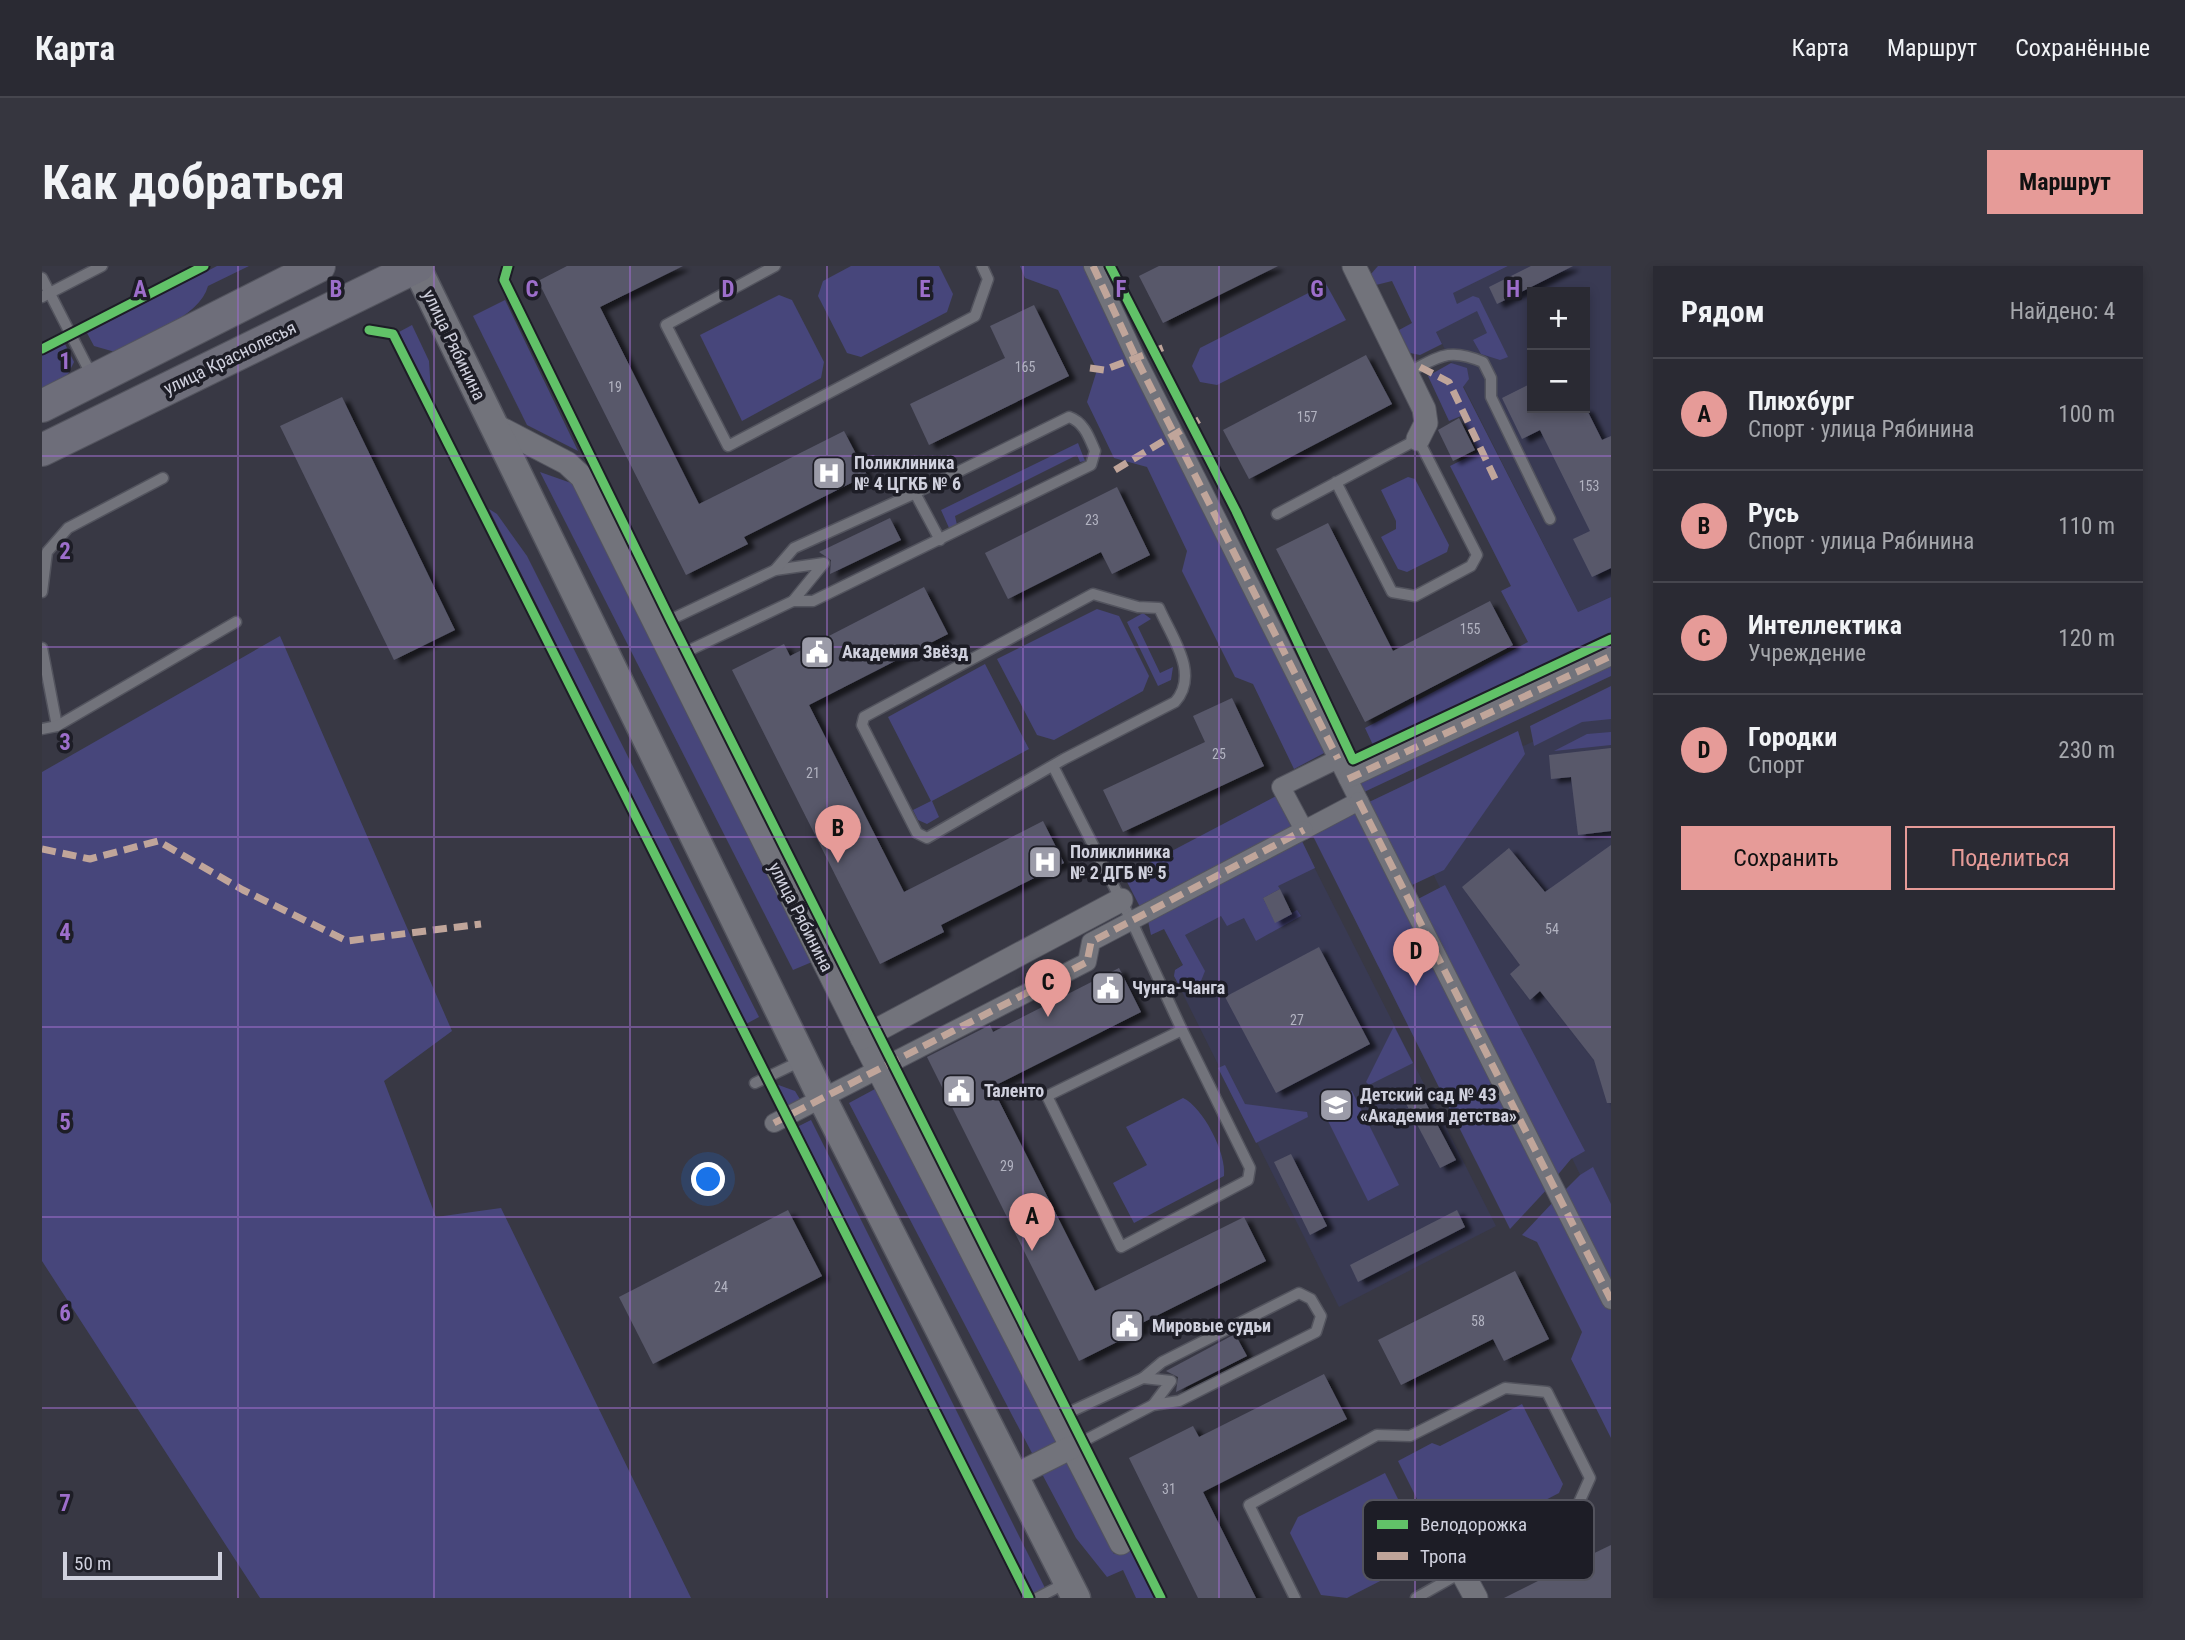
<!DOCTYPE html>
<html lang="ru">
<meta charset="utf-8">
<style>
:root{--surface:#2a2a33;--page:#36363f;--text:#f1f3f6;--muted:#a5a7ac;--line:#46464e;--accent:#e69b98}
body{margin:0;font-family:"Roboto Condensed",sans-serif;background:var(--page);color:var(--text)}
.controls{position:absolute;right:21px;top:21px;display:grid;overflow:hidden;border-radius:0px;box-shadow:0 4px 10px #0003}
.controls button{width:63px;height:63px;display:grid;place-items:center;padding:0;border:0;border-bottom:2px solid var(--line);background:var(--surface);color:var(--text);font:35px sans-serif}
.scale{position:absolute;left:21px;bottom:18px;width:159px;box-sizing:border-box;padding-left:7px;border:4px solid #d0d1de;border-top:0;font-size:19px;line-height:24px;white-space:nowrap;color:#d0d1de;-webkit-text-stroke:5px #1d1d26;paint-order:stroke}
.you{position:absolute;left:667px;top:914px;width:24px;height:24px;margin:-18px;border:5px solid #fff;border-radius:50%;background:#1a73e8;box-shadow:0 0 0 10px #1a73e833}
.badge{display:grid;place-items:center;width:46px;height:46px;border-radius:50%;background:var(--accent);color:#111;font-size:23px;font-weight:700}
.pin{position:absolute;translate:-50% -58px;filter:drop-shadow(0 2px 4px #0008)}
.pin::after{content:'';position:absolute;top:37px;width:24px;height:21px;background:inherit;clip-path:polygon(0 0,100% 0,50% 100%)}
.list{margin:0;padding:0;list-style:none}
h2{display:flex;justify-content:space-between;align-items:center;height:91px;margin:0;padding:0 28px;font-size:30px}
h2 small{font-size:23px;font-weight:400;color:var(--muted)}
.list li{display:grid;grid-template-columns:46px 1fr auto;gap:21px;align-items:center;box-sizing:border-box;height:112px;padding:0 28px;border-top:2px solid var(--line)}
.list b{display:block;font-size:26px;white-space:nowrap}
.list p{margin:0;font-size:23px;white-space:nowrap;color:var(--muted)}
.list em{font-size:23px;font-style:normal;color:var(--muted)}
.actions{display:flex;gap:14px;padding:21px 28px}
.actions a{flex:1;padding:16px 0;border:2px solid var(--accent);border-radius:0px;text-align:center;font-size:24px;color:var(--accent)}
.actions .main{background:var(--accent);color:#111}
.map{position:relative;flex:none;width:1569px;height:1332px;overflow:hidden;border-radius:0px}
header{display:flex;align-items:center;gap:42px;box-sizing:border-box;height:98px;padding:0 35px;background:var(--surface);border-bottom:2px solid var(--line)}
header strong{font-size:33px}
nav{display:flex;gap:38px;margin-inline-start:auto;font-size:24px}
.intro{display:flex;align-items:center;justify-content:space-between;box-sizing:border-box;height:168px;padding:0 42px}
h1{margin:0;font-size:49px}
.button{padding:18px 32px;border-radius:0px;background:var(--accent);color:#111;font-size:24px;font-weight:700}
main{display:flex;gap:42px;padding:0 42px}
aside{flex:1;background:var(--surface);border-radius:0px;box-shadow:0 4px 10px #0003}
.map>svg:first-child{display:block}
.built{fill:#393a53;fill-rule:evenodd}
.green{fill:#47467b}
.building{fill:#58586b;filter:url(#shadow)}
.lines{fill:none;stroke-linecap:round;stroke-linejoin:round}
.service-casing{stroke:#53545e;stroke-width:13}
.pedestrian-casing{stroke:#53545e;stroke-width:20}
.minor-casing{stroke:#53545e;stroke-width:25}
.tertiary-casing{stroke:#53545e;stroke-width:31}
.secondary-casing{stroke:#53545e;stroke-width:34}
.service{stroke:#72737b;stroke-width:10}
.pedestrian{stroke:#72737b;stroke-width:18}
.minor{stroke:#72737b;stroke-width:23}
.tertiary{stroke:#72737b;stroke-width:28}
.secondary{stroke:#6e6e7a;stroke-width:32}
.quiet{stroke:#c0a59a;stroke-width:7;stroke-dasharray:14 7;stroke-linecap:butt}
.cycleway-casing{stroke:#1d1d26;stroke-width:13}
.cycleway{stroke:#61c268;stroke-width:9}
.grid{fill:none;stroke:#9d6ecb;stroke-width:2;stroke-opacity:0.55}
.labels{text-anchor:middle;stroke-width:7;stroke-linejoin:round;paint-order:stroke}
.number-label{font-size:14px;fill:#b2b3c1}
.street-label{font-size:18px;fill:#d0d1de;stroke:#1d1d26}
.poi-label{font-size:18px;font-weight:bold;fill:#d0d1de;stroke:#1d1d26;text-anchor:start}
.key{fill:#1d1d26;stroke:#53535d;stroke-width:2}
.key-label{font-size:19px;fill:#d0d1de}
.grid-label{font-size:23px;text-anchor:middle;font-weight:bold;fill:#9d6ecb;stroke:#1d1d26;stroke-width:7;stroke-linejoin:round;paint-order:stroke}
</style>
<header>
<strong>Карта</strong>
<nav><a>Карта</a><a>Маршрут</a><a>Сохранённые</a></nav>
</header>
<div class="intro"><h1>Как добраться</h1><a class="button">Маршрут</a></div>
<main>
<div class="map">
<svg width="1569" height="1332" viewBox="0 0 1569 1332">
<defs>
<filter id="shadow"><feDropShadow dx="7" dy="4" stdDeviation="2" flood-color="#0009"/></filter>
</defs>
<rect width="100%" height="100%" fill="#383844"/>
<!-- built -->
<g class="built">
<path d="M1466,0h103v331l-33,15 -149,-294 28,-14 -5,-12zM1490,26h53v116h-53z"/>
<polygon points="1569,439 1569,972 1357,538"/>
<polygon points="1265,587 1454,960 1297,1041 1132,710 1133,704 1141,699 1122,662"/>
</g>
<!-- green -->
<g class="green">
<path d="M175,0h32l-41,20c-8,31 -66,52 -93,66l-21,-6 -7,-13z"/>
<polygon points="809,0 897,0 911,28 905,46 819,91 805,87 776,30 781,15"/>
<polygon points="978,0 1043,0 1286,485 1252,503 1211,418 1193,411 1140,305 1145,285 1105,201 1072,192 1045,136 1055,104 1016,24 983,12"/>
<polygon points="1336,0 1466,0 1411,27 1415,38 1431,30 1437,32 1466,91 1458,94 1439,88 1431,74 1445,67 1435,45 1394,66 1400,78 1378,89 1368,87 1357,64 1370,57 1350,15 1334,19 1329,8"/>
<polygon points="1284,18 1304,54 1175,119 1158,116 1150,100 1158,82"/>
<polygon points="737,29 750,34 782,96 779,112 700,155 658,69"/>
<polygon points="463,34 536,185 485,159 431,50"/>
<polygon points="370,59 387,95 389,128 357,66"/>
<polygon points="22,76 32,96 25,110 0,122 0,87"/>
<polygon points="1409,97 1425,102 1427,113 1421,121 1536,346 1569,331 1569,381 1338,494 1323,462 1486,376 1459,325 1469,320 1408,200 1436,186 1419,150 1407,155 1386,110"/>
<polygon points="1036,177 1043,195 1038,196 1035,189 913,250 915,259 907,262 899,244"/>
<polygon points="498,206 532,218 770,696 751,704"/>
<polygon points="1366,211 1373,213 1407,279 1405,286 1365,306 1356,303 1339,271 1354,263 1354,255 1339,224"/>
<polygon points="447,243 455,248 485,290 717,751 704,758"/>
<polygon points="1055,343 1077,350 1107,410 1101,425 1012,474 995,469 955,393"/>
<polygon points="1101,347 1109,353 1096,361 1118,407 1131,401 1129,414 1116,420 1085,356"/>
<polygon points="238,370 410,765 342,815 394,951 459,942 649,1332 218,1332 0,995 0,506"/>
<polygon points="1569,394 1569,410 1320,527 1315,515"/>
<polygon points="943,398 987,483 890,535 897,551 885,558 876,554 871,544 889,535 846,451"/>
<polygon points="1569,420 1569,453 1540,456 1492,480 1488,460"/>
<polygon points="1476,465 1483,488 1402,604 1368,620 1325,537"/>
<polygon points="1569,466 1569,479 1512,485 1545,468"/>
<polygon points="1238,528 1254,560 1102,643 1097,639 1084,614 1086,608"/>
<polygon points="1315,543 1507,921 1468,963 1270,568"/>
<polygon points="1259,573 1273,602 1236,620 1238,623 1221,632 1233,656 1255,644 1259,650 1214,675 1202,652 1185,660 1179,650 1143,669 1163,705 1159,715 1140,725 1132,710 1133,704 1141,699 1122,663 1109,669 1106,655"/>
<polygon points="1403,619 1543,885 1529,893 1514,911 1374,634"/>
<polygon points="1352,760 1371,797 1327,819 1324,816"/>
<polygon points="1183,799 1203,838 1265,846 1266,851 1214,877 1176,802"/>
<polygon points="731,817 753,825 759,835 744,842"/>
<polygon points="833,823 1016,1179 992,1191 807,837"/>
<polygon points="1310,825 1357,919 1326,935 1279,841"/>
<path d="M1141,832c20,9 44,56 41,78l-90,47 -21,-40 34,-18 -21,-38z"/>
<polygon points="769,854 1008,1332 991,1332 755,861"/>
<polygon points="1551,901 1569,938 1569,1022 1521,926 1538,909"/>
<polygon points="1513,934 1569,1043 1569,1172 1529,1093 1540,1066 1495,976 1480,969"/>
<polygon points="1480,1138 1521,1218 1517,1227 1414,1281 1395,1273 1356,1195 1390,1177 1398,1180"/>
<polygon points="1023,1194 1072,1288 1088,1280 1114,1332 1094,1332 1081,1304 1065,1311 1034,1272 999,1206"/>
<polygon points="1343,1207 1385,1291 1305,1332 1279,1329 1248,1267 1256,1251"/>
</g>
<!-- building -->
<g class="building">
<polygon points="525,0 641,0 558,41 657,238 802,165 825,209 702,271 706,278 644,309 496,15"/>
<polygon points="1117,0 1236,0 1121,57 1097,10"/>
<polygon points="1489,0 1531,0 1455,38 1447,21"/>
<polygon points="992,39 1027,110 887,179 868,138 963,92 948,60"/>
<polygon points="1324,89 1350,138 1207,213 1181,164"/>
<polygon points="1490,117 1490,142 1544,142 1560,174 1569,170 1569,302 1550,311 1531,273 1548,265 1498,164 1480,173 1460,132"/>
<polygon points="300,131 413,364 352,394 238,160"/>
<polygon points="1417,152 1433,184 1411,195 1396,164"/>
<polygon points="1075,221 1108,289 1070,308 1059,286 966,333 943,287"/>
<polygon points="848,252 859,274 788,308 789,294 777,286"/>
<polygon points="1286,257 1351,385 1448,335 1471,379 1323,456 1234,283"/>
<polygon points="882,321 906,368 767,439 862,626 1001,555 1022,597 899,659 902,666 838,698 690,404 742,378 748,390"/>
<polygon points="1190,432 1222,500 1081,566 1061,524 1163,476 1151,450"/>
<polygon points="1569,482 1569,565 1536,569 1529,511 1509,513 1507,489"/>
<polygon points="1569,579 1569,837 1565,837 1552,794 1498,725 1488,734 1468,708 1478,699 1420,621 1467,582 1503,626"/>
<polygon points="1238,623 1250,648 1233,657 1221,632"/>
<polygon points="1277,681 1328,778 1234,827 1183,731"/>
<polygon points="1077,702 1099,746 950,821 1053,1025 1202,951 1224,995 1098,1058 1101,1063 1037,1095 885,791 948,759 951,766"/>
<polygon points="1376,822 1414,894 1398,902 1360,830"/>
<polygon points="1249,888 1285,960 1268,969 1232,896"/>
<polygon points="746,944 780,1010 611,1098 577,1031"/>
<polygon points="1415,944 1423,961 1316,1016 1308,999"/>
<polygon points="1473,1005 1507,1073 1462,1095 1451,1073 1359,1119 1336,1074"/>
<polygon points="1193,1068 1205,1090 1134,1126 1136,1111 1124,1105"/>
<polygon points="1282,1108 1305,1153 1161,1226 1214,1332 1156,1332 1087,1192 1151,1160 1157,1171"/>
<polygon points="1569,1279 1569,1332 1462,1332 1538,1294"/>
</g>
<g class="lines">
<!-- service casing -->
<g class="service-casing">
<g id="service">
<polyline points="733,0 624,59 686,180 933,50 946,13 940,0"/>
<polyline points="0,12 51,112"/>
<polyline points="0,31 60,0"/>
<path d="M1365,107c32,-16 41,-26 76,-11l8,16v19l59,122"/>
<polyline points="873,227 898,274"/>
<polyline points="1235,248 1376,173 1435,289 1429,300 1373,330 1350,326 1294,216"/>
<polyline points="733,304 782,297 751,335"/>
<polyline points="0,326 5,286 26,262 121,212"/>
<path d="M1051,328l45,13 21,1c13,30 41,66 16,94l-111,57 -137,79 -10,-5 -55,-108 2,-8z"/>
<path d="M613,361l120,-57 19,-22 115,-52 160,-79c15,5 20,20 26,34l-4,14 -278,136h-20l-122,58"/>
<polyline points="0,382 15,460"/>
<polyline points="0,463 15,460 194,356"/>
<polyline points="1011,500 1090,656 1140,764"/>
<polygon points="1140,764 1208,902 1206,914 1079,981 1005,830"/>
<polyline points="713,817 761,794"/>
<polyline points="1101,1112 1129,1115 1111,1139"/>
<polyline points="1013,1153 1101,1112 1120,1096 1257,1027 1269,1033 1279,1050 1274,1066 1137,1135 1111,1139 1028,1182"/>
<polyline points="995,1332 1024,1317"/>
<polyline points="1253,1332 1207,1239 1335,1169 1368,1170 1463,1122 1505,1126 1548,1212 1535,1241 1374,1332"/>
</g>
</g>
<!-- pedestrian casing -->
<g class="pedestrian-casing">
<g id="pedestrian">
<polyline points="1051,0 1094,92 1296,493"/>
<polygon points="1296,493 1317,535 1262,564 1239,521"/>
<polyline points="1306,513 1569,390"/>
<polyline points="1317,535 1569,1034"/>
<polyline points="732,857 1045,696 1049,676 1262,564"/>
</g>
</g>
<!-- minor casing -->
<g class="minor-casing">
<g id="minor">
<polyline points="1312,0 1382,143 1384,157 1376,173"/>
<polyline points="450,158 525,197 540,211 820,772 1079,1277"/>
<polyline points="820,772 1079,634"/>
<polyline points="972,1210 1028,1182"/>
<polyline points="1421,1308 1434,1332"/>
</g>
</g>
<!-- tertiary casing -->
<g class="tertiary-casing">
<polyline id="tertiary" points="374,0 780,832 1034,1332"/>
</g>
<!-- secondary casing -->
<g class="secondary-casing">
<g id="secondary">
<polyline points="0,140 277,0"/>
<polyline points="0,184 376,0"/>
</g>
</g>
<!-- service -->
<use href="#service" class="service"/>
<!-- pedestrian -->
<use href="#pedestrian" class="pedestrian"/>
<!-- minor -->
<use href="#minor" class="minor"/>
<!-- tertiary -->
<use href="#tertiary" class="tertiary"/>
<!-- secondary -->
<use href="#secondary" class="secondary"/>
<!-- quiet -->
<g class="quiet">
<polyline points="1051,0 1094,92 1296,493"/>
<polyline points="1378,101 1407,116 1454,215"/>
<polyline points="1048,102 1062,104 1123,81"/>
<polyline points="1073,204 1160,152"/>
<polyline points="1306,513 1569,390"/>
<polyline points="1317,535 1569,1034"/>
<polyline points="0,583 48,593 116,575 201,624 305,675 439,658"/>
<polyline points="732,857 1045,696 1049,676 1262,564"/>
</g>
<!-- cycleway casing -->
<g class="cycleway-casing">
<g id="cycleway">
<polyline points="466,0 462,14 629,355 1119,1332"/>
<polyline points="1068,0 1194,245 1311,494 1569,373"/>
<polyline points="327,64 351,68 987,1332"/>
<polyline points="0,83 162,0"/>
</g>
</g>
<!-- cycleway -->
<use href="#cycleway" class="cycleway"/>
</g>
<!-- grid -->
<path class="grid" d="M196,0v1332M392,0v1332M588,0v1332M785,0v1332M981,0v1332M1177,0v1332M1373,0v1332M0,190h1569M0,381h1569M0,571h1569M0,761h1569M0,951h1569M0,1142h1569"/>
<!-- icons -->
<defs>
<g id="hospital-square" transform="scale(1.75)"><rect x="-9" y="-9" width="18" height="18" rx="4" fill="#9b9ba8" stroke="#1d1d26"/><path d="M-5-5h3v3.5h4V-5h3V5h-3V1.5h-4V5h-3Z" fill="#fff"/></g>
<g id="civic-square" transform="scale(1.75)"><rect x="-9" y="-9" width="18" height="18" rx="4" fill="#9b9ba8" stroke="#1d1d26"/><path d="M-.6-6.5H3V-4.5H.6V-3L4-1V1h2V6H-6V1h2V-1L-.6-3ZM-1.2 2.5V6h2.4V2.5Z" fill="#fff"/></g>
<g id="school-square" transform="scale(1.75)"><rect x="-9" y="-9" width="18" height="18" rx="4" fill="#9b9ba8" stroke="#1d1d26"/><path d="M0-5L7-2L0 1L-7-2ZM-4 1L0 2.5L4 1V4Q0 6-4 4Z" fill="#fff"/></g>
</defs>
<g fill-rule="evenodd">
<use href="#hospital-square" x="787" y="207"/>
<use href="#civic-square" x="775" y="386"/>
<use href="#hospital-square" x="1003" y="596"/>
<use href="#civic-square" x="1066" y="722"/>
<use href="#civic-square" x="917" y="825"/>
<use href="#school-square" x="1294" y="839"/>
<use href="#civic-square" x="1085" y="1060"/>
</g>
<g class="labels">
<!-- number labels -->
<g class="number-label">
<text x="983" y="106">165</text>
<text x="573" y="126">19</text>
<text x="1265" y="156">157</text>
<text x="1547" y="225">153</text>
<text x="1050" y="259">23</text>
<text x="1428" y="368">155</text>
<text x="1177" y="493">25</text>
<text x="771" y="512">21</text>
<text x="1510" y="668">54</text>
<text x="1255" y="759">27</text>
<text x="965" y="905">29</text>
<text x="679" y="1026">24</text>
<text x="1436" y="1060">58</text>
<text x="1127" y="1228">31</text>
</g>
<!-- street labels -->
<g class="street-label">
<text transform="translate(412 79) rotate(64)" y="6">улица Рябинина</text>
<text transform="translate(188 92) rotate(-26)" y="6">улица Краснолесья</text>
<text transform="translate(759 651) rotate(63)" y="6">улица Рябинина</text>
</g>
<!-- poi labels -->
<g class="poi-label">
<text x="812" y="203">Поликлиника<tspan x="812" dy="21">№ 4 ЦГКБ № 6</tspan></text>
<text x="800" y="392">Академия Звёзд</text>
<text x="1028" y="592">Поликлиника<tspan x="1028" dy="21">№ 2 ДГБ № 5</tspan></text>
<text x="1090" y="728">Чунга-Чанга</text>
<text x="942" y="831">Таленто</text>
<text x="1318" y="835">Детский сад № 43<tspan x="1318" dy="21">«Академия детства»</tspan></text>
<text x="1110" y="1066">Мировые судьи</text>
</g>
</g>
<!-- legend -->
<rect x="1321" y="1234" width="231" height="80" rx="10" class="key"/>
<rect x="1335" y="1254" width="31" height="9" fill="#61c268"/>
<rect x="1335" y="1286" width="31" height="8" fill="#c0a59a"/>
<g class="key-label">
<text x="1378" y="1265">Велодорожка</text>
<text x="1378" y="1297">Тропа</text>
</g>
<g class="grid-label">
<text x="98" y="31">A</text>
<text x="294" y="31">B</text>
<text x="490" y="31">C</text>
<text x="686" y="31">D</text>
<text x="883" y="31">E</text>
<text x="1079" y="31">F</text>
<text x="1275" y="31">G</text>
<text x="1471" y="31">H</text>
<text x="23" y="103">1</text>
<text x="23" y="293">2</text>
<text x="23" y="484">3</text>
<text x="23" y="674">4</text>
<text x="23" y="864">5</text>
<text x="23" y="1055">6</text>
<text x="23" y="1245">7</text>
</g>
</svg>
<div class="controls">
<button>+</button>
<button>−</button>
</div>
<div class="scale">50 m</div>
<div class="you"></div>
<div class="pin badge" style="left:990px;top:985px">A</div>
<div class="pin badge" style="left:796px;top:597px">B</div>
<div class="pin badge" style="left:1006px;top:751px">C</div>
<div class="pin badge" style="left:1374px;top:720px">D</div>
</div>
<aside>
<h2>Рядом<small>Найдено: 4</small></h2>
<ul class="list">
<li><span class="badge">A</span><div><b>Плюхбург</b><p>Спорт · улица Рябинина</p></div><em>100 m</em></li>
<li><span class="badge">B</span><div><b>Русь</b><p>Спорт · улица Рябинина</p></div><em>110 m</em></li>
<li><span class="badge">C</span><div><b>Интеллектика</b><p>Учреждение</p></div><em>120 m</em></li>
<li><span class="badge">D</span><div><b>Городки</b><p>Спорт</p></div><em>230 m</em></li>
</ul>
<div class="actions"><a class="main">Сохранить</a><a>Поделиться</a></div>
</aside>
</main>
